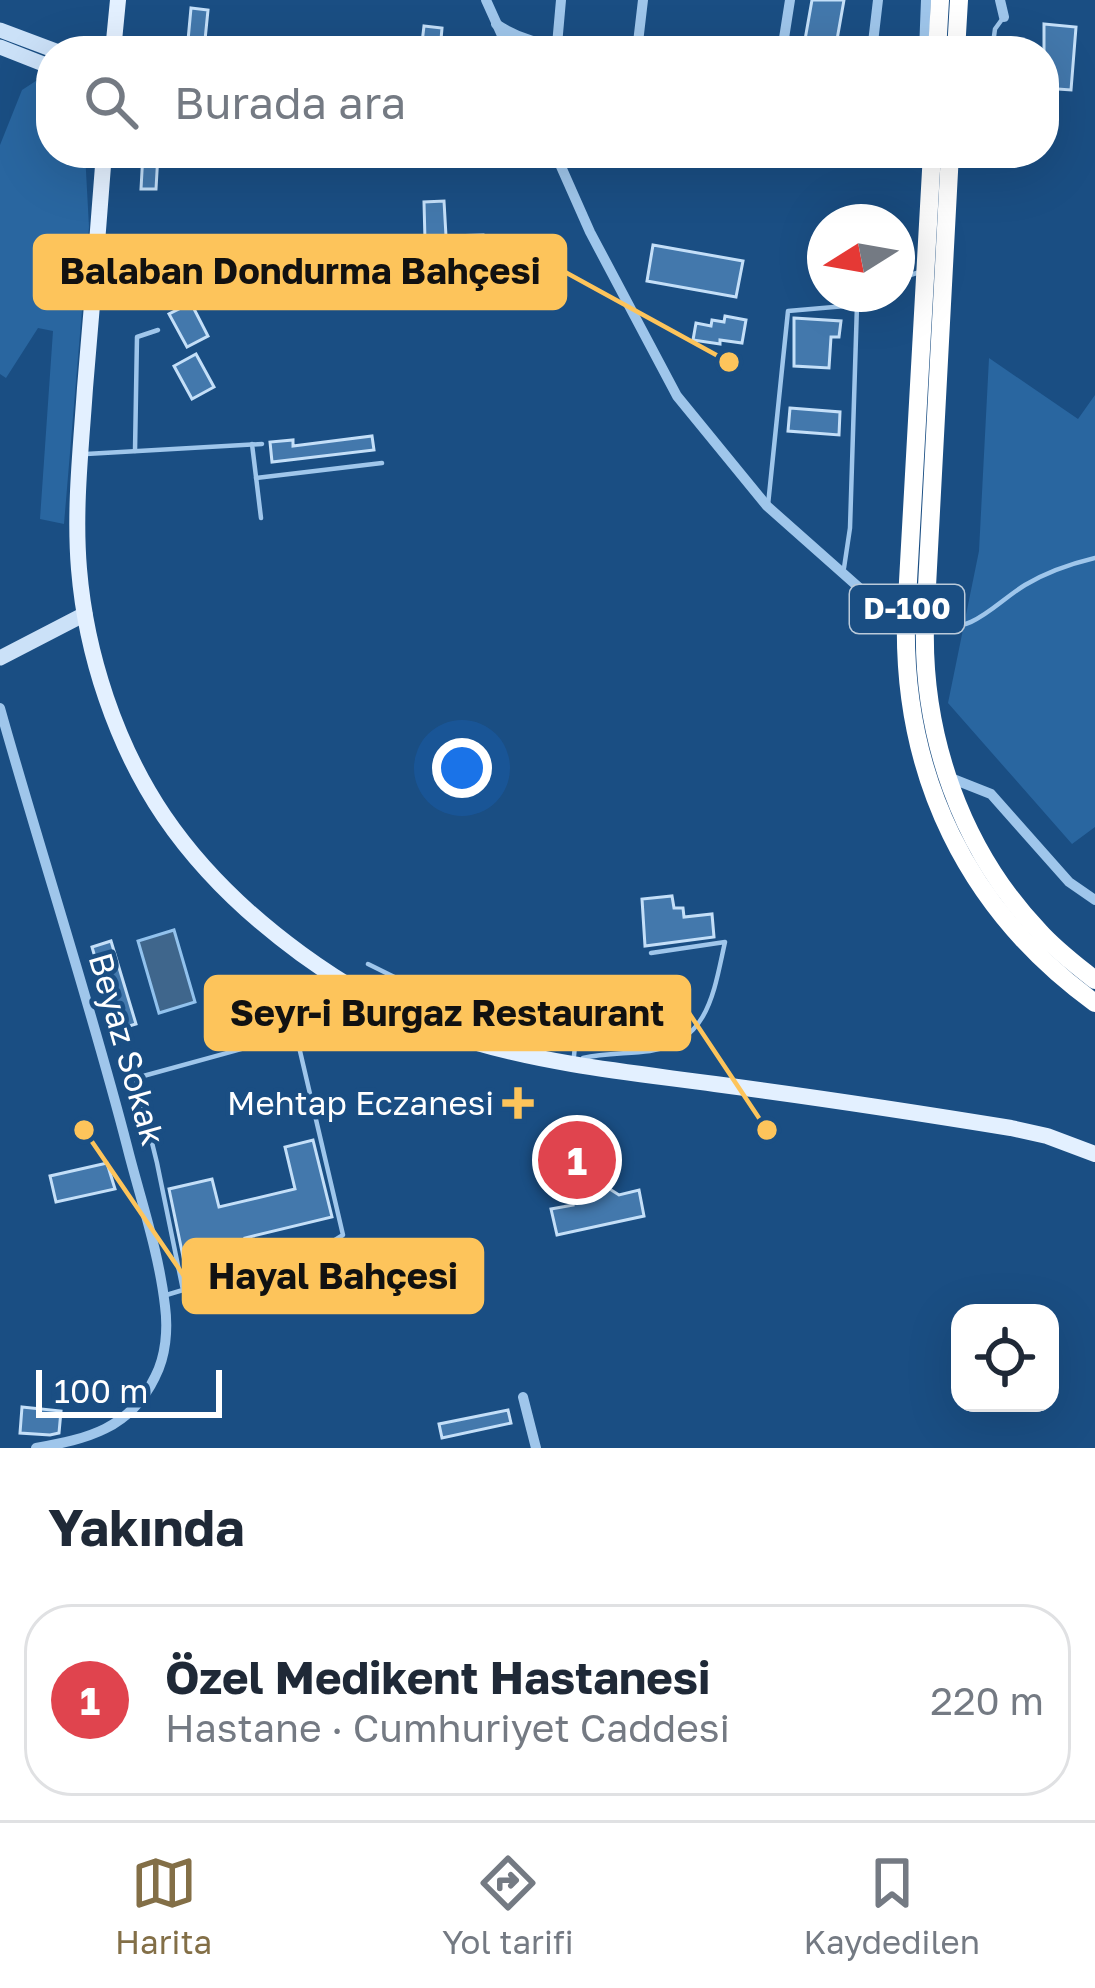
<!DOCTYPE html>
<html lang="tr">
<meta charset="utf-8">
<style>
:root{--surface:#fff;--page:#f2f2f3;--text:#1f2937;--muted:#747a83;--line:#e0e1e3;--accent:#836f47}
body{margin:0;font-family:"Golos Text",sans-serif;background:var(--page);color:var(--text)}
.controls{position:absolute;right:36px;bottom:36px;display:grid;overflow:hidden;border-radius:24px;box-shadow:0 12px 48px #0002}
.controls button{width:108px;height:108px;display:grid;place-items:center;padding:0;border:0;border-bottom:3px solid var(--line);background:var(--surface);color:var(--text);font:60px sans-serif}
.compass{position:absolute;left:807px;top:204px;width:108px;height:108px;border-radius:50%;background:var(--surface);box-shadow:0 12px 48px #0002;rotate:259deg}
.scale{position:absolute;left:36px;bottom:30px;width:186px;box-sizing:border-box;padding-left:12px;border:6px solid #fff;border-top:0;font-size:33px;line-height:42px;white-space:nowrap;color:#fff;-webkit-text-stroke:9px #1a4e83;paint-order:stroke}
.you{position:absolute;left:462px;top:768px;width:42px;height:42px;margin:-30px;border:9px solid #fff;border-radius:50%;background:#1a73e8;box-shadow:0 0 0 18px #1a73e833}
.badge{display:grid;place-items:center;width:78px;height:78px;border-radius:50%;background:var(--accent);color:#fff;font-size:39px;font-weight:700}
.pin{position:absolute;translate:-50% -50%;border:6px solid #fff;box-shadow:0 3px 12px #0006}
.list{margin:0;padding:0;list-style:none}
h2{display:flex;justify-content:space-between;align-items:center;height:156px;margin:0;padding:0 48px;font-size:51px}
h2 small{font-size:39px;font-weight:400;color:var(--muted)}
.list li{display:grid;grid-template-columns:78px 1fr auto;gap:36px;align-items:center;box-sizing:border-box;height:192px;margin:0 24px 24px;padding:0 24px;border:3px solid var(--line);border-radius:48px}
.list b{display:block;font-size:45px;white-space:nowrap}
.list p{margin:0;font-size:39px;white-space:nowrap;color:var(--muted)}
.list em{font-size:39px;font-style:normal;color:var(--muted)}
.icon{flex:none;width:66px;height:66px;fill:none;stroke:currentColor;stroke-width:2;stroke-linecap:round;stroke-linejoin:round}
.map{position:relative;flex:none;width:1095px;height:1448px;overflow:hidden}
.search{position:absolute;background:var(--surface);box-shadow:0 12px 48px #0002;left:36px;right:36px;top:36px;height:132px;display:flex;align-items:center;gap:30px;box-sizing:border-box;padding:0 42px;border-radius:48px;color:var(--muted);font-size:45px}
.sheet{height:372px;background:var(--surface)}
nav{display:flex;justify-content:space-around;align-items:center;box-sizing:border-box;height:168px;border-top:3px solid var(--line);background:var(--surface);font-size:33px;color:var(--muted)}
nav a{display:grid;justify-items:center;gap:6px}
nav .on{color:var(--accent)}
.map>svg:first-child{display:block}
.green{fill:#2966a0}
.water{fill:#3f668c;stroke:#92c2ed;stroke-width:3}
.building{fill:#4378ac;stroke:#c4dff8;stroke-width:3}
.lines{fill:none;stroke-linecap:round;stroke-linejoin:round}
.lane{stroke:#9fc6eb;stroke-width:4.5}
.street{stroke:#9fc6eb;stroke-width:10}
.secondary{stroke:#cbe1f8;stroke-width:15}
.primary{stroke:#e3f0ff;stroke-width:16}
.highway{stroke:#fff;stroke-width:18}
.poi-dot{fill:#fdc45b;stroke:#1a4e83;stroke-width:4.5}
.labels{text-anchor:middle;stroke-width:9;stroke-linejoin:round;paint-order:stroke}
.shield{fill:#1a4e83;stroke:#bacada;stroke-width:3}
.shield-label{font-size:30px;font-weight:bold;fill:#fff}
.street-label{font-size:33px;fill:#fff;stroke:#1a4e83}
.poi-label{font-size:33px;fill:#fff;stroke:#1a4e83;text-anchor:end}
.leader{fill:none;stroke:#fdc45b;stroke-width:4.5}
.callout-dot{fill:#fdc45b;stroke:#1a4e83;stroke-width:4.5}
.callout{fill:#fdc45b;stroke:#fdc45b;stroke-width:4.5}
.callout-label{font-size:36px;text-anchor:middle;font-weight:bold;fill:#111}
</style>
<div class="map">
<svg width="1095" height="1448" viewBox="0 0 1095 1448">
<rect width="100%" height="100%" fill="#1a4e83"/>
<!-- green -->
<g class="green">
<polygon points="45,75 51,78 51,153 85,153 89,227 64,524 40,519 53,331 38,328 6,378 0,374 0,145 22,90"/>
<polygon points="989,358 1078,419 1095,395 1095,827 1072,844 948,703 979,551"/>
</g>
<!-- water -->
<polygon class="water" points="174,930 195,1002 159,1013 138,941"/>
<!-- building -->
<g class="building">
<polygon points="812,0 844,0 835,51 803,51"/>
<polygon points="191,8 208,10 205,40 249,43 249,51 187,51"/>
<polygon points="1044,24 1076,27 1071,90 1044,88"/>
<polygon points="424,26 442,28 440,51 421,51"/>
<polygon points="143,153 158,154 156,189 141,189"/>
<polygon points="444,201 446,236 483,235 484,267 447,268 447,279 426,279 424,202"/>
<polygon points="653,245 743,261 736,297 647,281"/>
<polygon points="191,303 208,336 187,347 169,314"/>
<polygon points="725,316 746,320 742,343 720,340 720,344 693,340 696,323 711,326 712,320 724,322"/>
<polygon points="794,318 841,321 839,337 831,337 829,368 794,366"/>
<polygon points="196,354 214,387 192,399 174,366"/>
<polygon points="790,408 840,412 839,435 788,431"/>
<polygon points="372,436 374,450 272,462 270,442 293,440 293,446"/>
<polygon points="672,896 674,908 683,908 684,917 712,914 714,937 645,946 642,899"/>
<polygon points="111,941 136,1024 116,1030 92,947"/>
<polygon points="593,1126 605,1186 619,1195 639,1190 644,1216 557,1235 551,1209 573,1205 557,1132"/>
<polygon points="313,1140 332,1217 245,1238 250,1256 186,1271 169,1189 212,1179 219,1207 295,1189 285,1147"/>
<polygon points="107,1163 115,1189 56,1202 50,1176"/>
<polygon points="22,1407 61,1411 59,1433 50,1435 20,1433"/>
<polygon points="508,1410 511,1423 442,1438 439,1424"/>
</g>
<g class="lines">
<!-- lane -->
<g class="lane">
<polyline points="992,51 995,29 1003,18"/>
<polyline points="897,279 920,272"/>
<polyline points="252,444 261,518"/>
<polyline points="135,451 137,337 158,330"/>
<polyline points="86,454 262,444"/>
<polyline points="256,478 382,463"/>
<polyline points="768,505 788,311 857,305"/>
<polyline points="844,568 850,528 857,305 873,294"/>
<path d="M934,626c39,8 60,-22 91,-41 22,-13 45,-21 70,-27"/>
<polyline points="368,964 447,1003 491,1018 576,1034 574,1056"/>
<path d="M583,1058c22,-5 44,-4 67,-7 59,-9 64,-60 75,-109l-74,11"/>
<polyline points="163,1296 183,1290 157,1163 136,1078 296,1034 343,1235 252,1291 183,1290"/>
</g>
<!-- street -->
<g class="street">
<polyline points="486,0 509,51"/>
<polyline points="1000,0 1004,17"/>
<path d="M496,24c33,22 58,20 96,27"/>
<polyline points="557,45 561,0"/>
<polyline points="637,51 643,0"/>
<polyline points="782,51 790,0"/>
<polyline points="872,51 878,0"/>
<polyline points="924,51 926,0"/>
<polyline points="555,153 590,232 677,396 767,506 864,592 906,617"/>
<path d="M0,708c41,146 89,291 127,438 13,52 32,106 38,160 3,23 1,50 -10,71 -25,52 -68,62 -119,71"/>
<polyline points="948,777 991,794 1069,882 1095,900"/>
<polyline points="523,1397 536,1448"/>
</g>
<!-- secondary -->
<g class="secondary">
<polyline points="0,30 56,51"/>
<polyline points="0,47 51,67"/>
<polyline points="0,658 85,614"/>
</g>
<!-- primary -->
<g class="primary">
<polyline points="113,51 118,0"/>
<path d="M104,153c-6,78 -12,157 -19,235 -4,60 -11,121 -6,181 7,85 37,176 85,247 68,100 194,192 310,226 78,23 161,31 241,42 99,13 198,28 296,44l36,8 48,18"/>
</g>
<!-- highway -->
<g class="highway">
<polyline points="937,51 940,0"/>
<polyline points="956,51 959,0"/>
<path d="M932,153l-26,464c-4,158 61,293 189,386"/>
<path d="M950,153l-25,471c-3,112 36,225 114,307 17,19 36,33 56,49"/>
</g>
</g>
<!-- markers -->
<path class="poi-dot" d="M512 1085h12v12h12v12h-12v12h-12v-12h-12v-12h12z"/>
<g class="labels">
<!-- shield labels -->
<rect class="shield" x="850" y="585" width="114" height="48" rx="9"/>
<g class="shield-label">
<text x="907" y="619">D-100</text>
</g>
<!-- street labels -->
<g class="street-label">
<text transform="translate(127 1049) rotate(74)" y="12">Beyaz Sokak</text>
</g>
<!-- poi labels -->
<g class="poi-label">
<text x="494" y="1115">Mehtap Eczanesi</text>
</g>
</g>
<!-- callouts -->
<path class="leader" d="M729 362L565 272M767 1130L689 1013M84 1130L184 1276"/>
<g class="callout-dot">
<circle cx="729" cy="362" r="12"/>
<circle cx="767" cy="1130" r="12"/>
<circle cx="84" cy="1130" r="12"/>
</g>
<g class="callout">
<rect x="35" y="236" width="530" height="72" rx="12"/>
<rect x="206" y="977" width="483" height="72" rx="12"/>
<rect x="184" y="1240" width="298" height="72" rx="12"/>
</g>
<g class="callout-label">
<text x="300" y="284">Balaban Dondurma Bahçesi</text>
<text x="447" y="1026">Seyr-i Burgaz Restaurant</text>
<text x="333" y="1289">Hayal Bahçesi</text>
</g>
</svg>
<div class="controls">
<button><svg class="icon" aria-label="locate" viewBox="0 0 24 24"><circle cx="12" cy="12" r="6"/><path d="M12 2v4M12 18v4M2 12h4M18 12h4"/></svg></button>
</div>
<svg class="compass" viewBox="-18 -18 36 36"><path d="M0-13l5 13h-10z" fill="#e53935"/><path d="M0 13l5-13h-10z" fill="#747a83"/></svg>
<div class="scale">100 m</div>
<div class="you"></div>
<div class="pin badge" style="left:577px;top:1160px;background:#e0444e">1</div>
<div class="search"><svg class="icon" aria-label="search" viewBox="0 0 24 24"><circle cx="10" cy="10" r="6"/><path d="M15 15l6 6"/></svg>Burada ara</div>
</div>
<section class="sheet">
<h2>Yakında<small></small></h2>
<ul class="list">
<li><span class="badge" style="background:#e0444e">1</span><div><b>Özel Medikent Hastanesi</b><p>Hastane · Cumhuriyet Caddesi</p></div><em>220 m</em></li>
</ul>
</section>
<nav>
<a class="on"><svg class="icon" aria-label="map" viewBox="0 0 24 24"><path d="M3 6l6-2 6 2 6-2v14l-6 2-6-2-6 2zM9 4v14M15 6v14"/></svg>Harita</a>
<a><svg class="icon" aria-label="directions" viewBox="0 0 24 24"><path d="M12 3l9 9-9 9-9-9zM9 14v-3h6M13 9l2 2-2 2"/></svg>Yol tarifi</a>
<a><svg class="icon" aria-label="saved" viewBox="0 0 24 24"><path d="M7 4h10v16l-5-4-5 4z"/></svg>Kaydedilen</a>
</nav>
